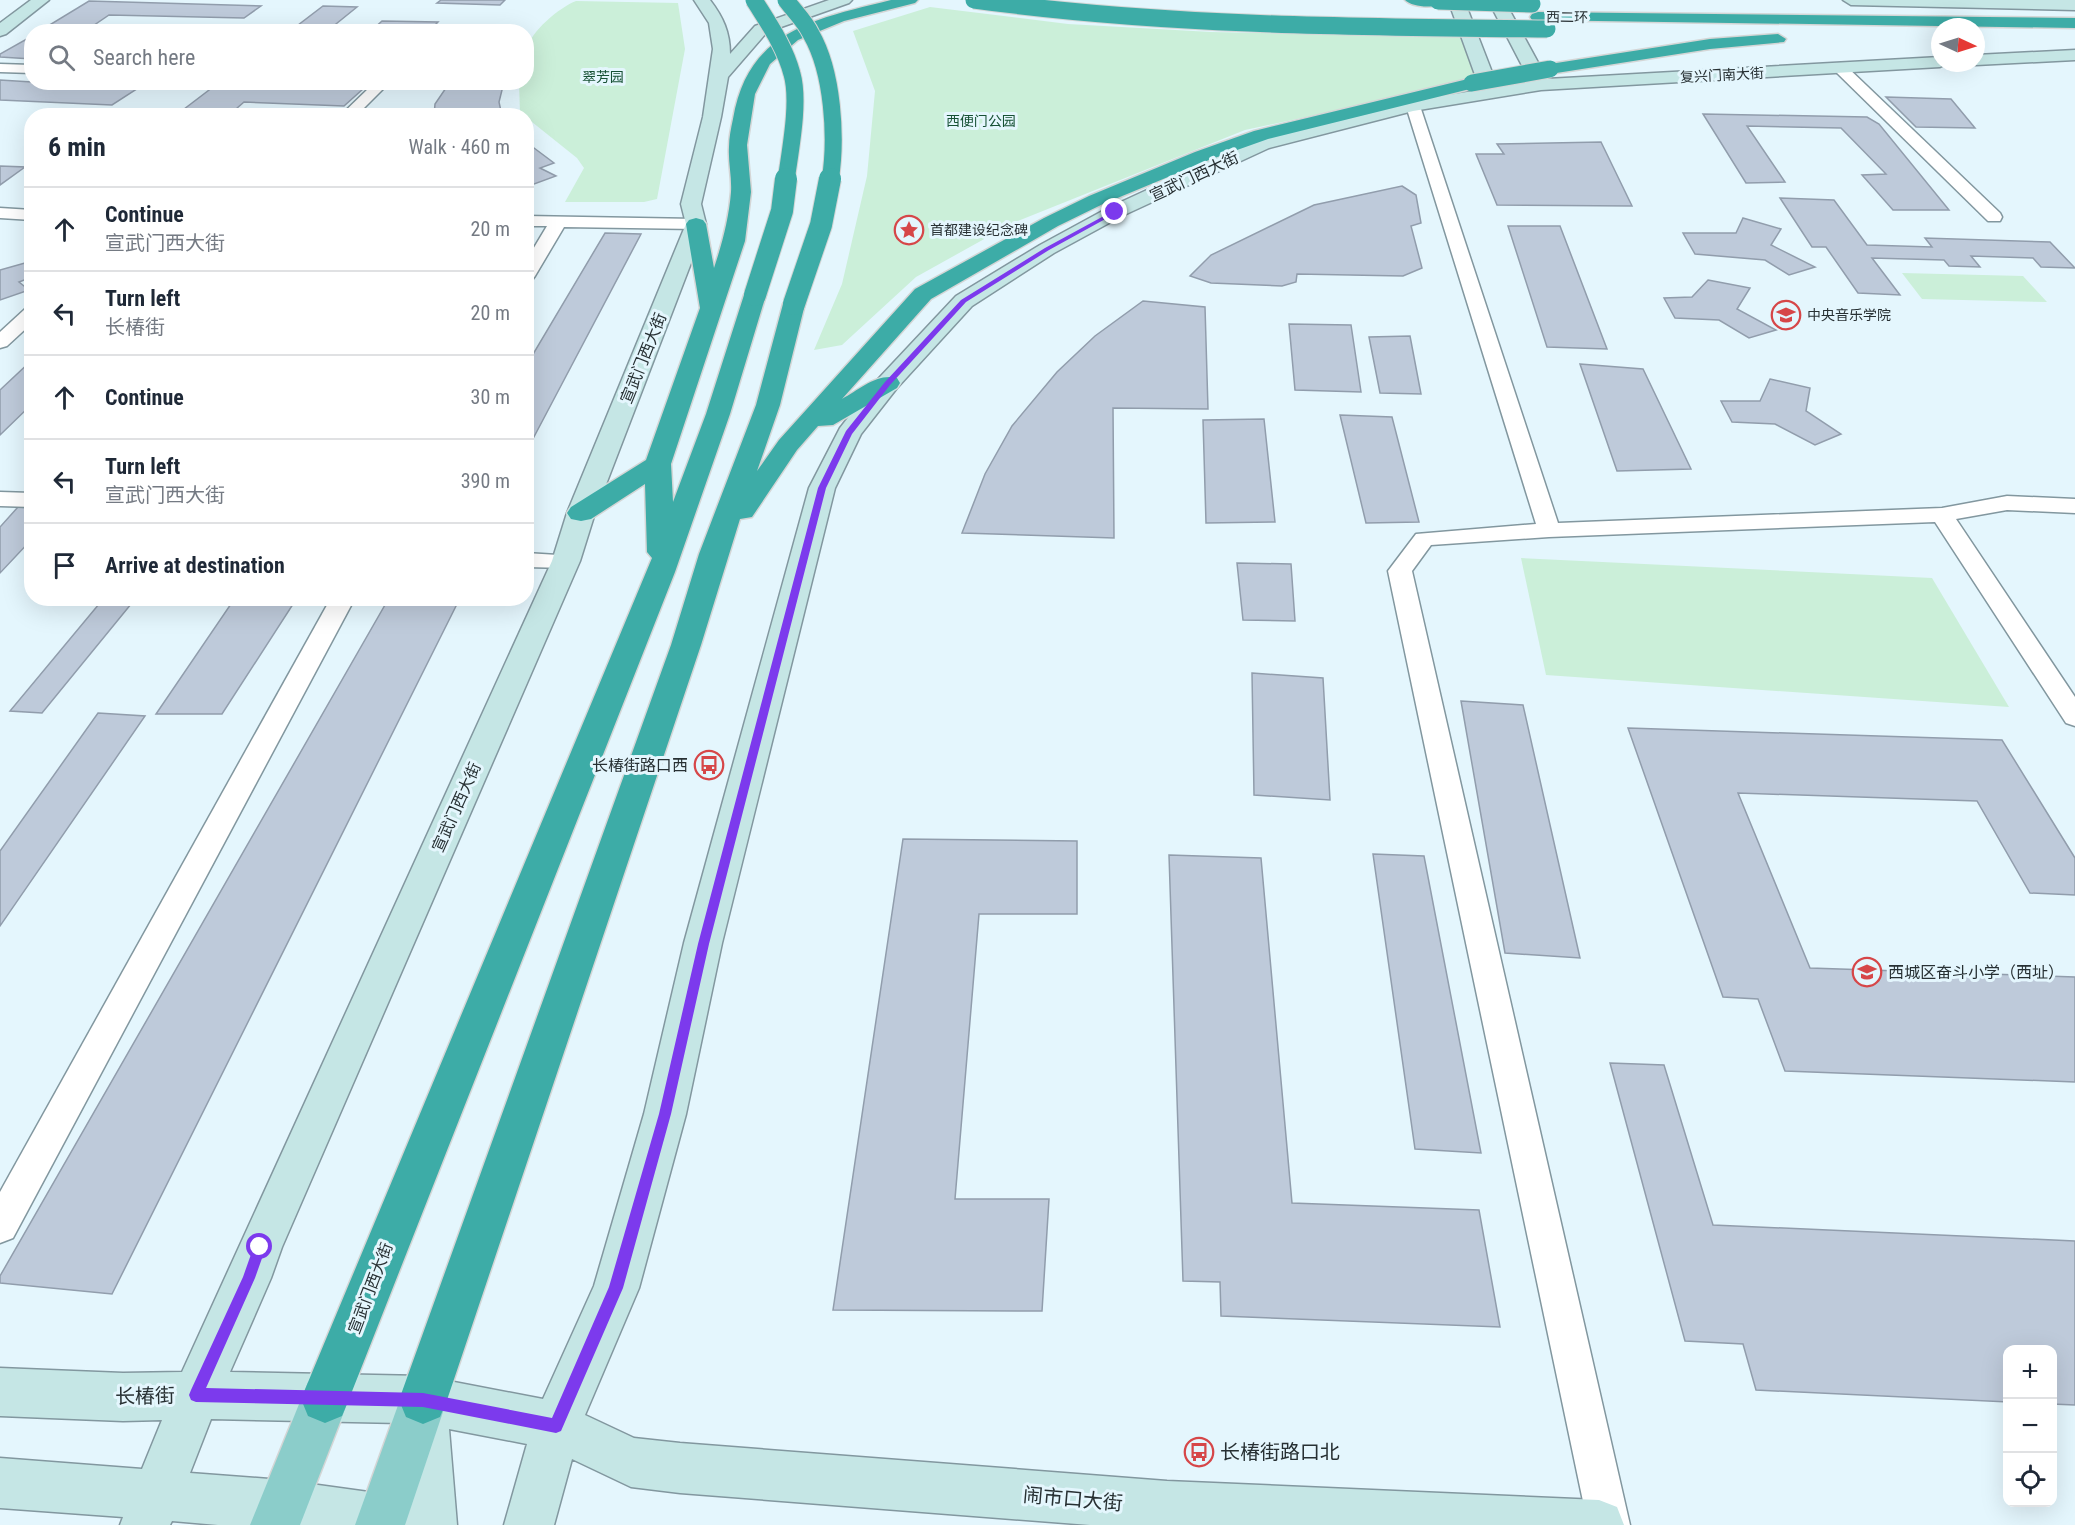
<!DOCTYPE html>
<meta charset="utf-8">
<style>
:root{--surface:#fff;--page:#f2f2f3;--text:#1f2937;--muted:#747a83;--line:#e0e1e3}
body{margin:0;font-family:"Roboto Condensed","Noto Sans SC",sans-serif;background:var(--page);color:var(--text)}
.controls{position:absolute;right:18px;bottom:18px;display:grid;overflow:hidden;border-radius:12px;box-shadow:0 6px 24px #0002}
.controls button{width:54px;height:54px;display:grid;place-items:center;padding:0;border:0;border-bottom:2px solid var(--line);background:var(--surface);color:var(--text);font:30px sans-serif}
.compass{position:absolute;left:1931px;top:18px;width:54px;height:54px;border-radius:50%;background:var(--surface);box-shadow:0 6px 24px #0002;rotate:94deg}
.stop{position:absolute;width:18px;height:18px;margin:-14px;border:4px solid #7c3aed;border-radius:50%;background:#fff}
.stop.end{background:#7c3aed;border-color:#fff;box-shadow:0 2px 6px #0008}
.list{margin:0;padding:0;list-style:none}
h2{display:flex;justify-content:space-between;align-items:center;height:78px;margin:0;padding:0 24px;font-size:26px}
h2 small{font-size:20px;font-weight:400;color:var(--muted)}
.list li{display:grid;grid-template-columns:39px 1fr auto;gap:18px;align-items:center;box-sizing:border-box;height:84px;padding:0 24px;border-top:2px solid var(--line)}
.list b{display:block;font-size:22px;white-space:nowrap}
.list p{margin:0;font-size:20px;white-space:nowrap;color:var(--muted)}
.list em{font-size:20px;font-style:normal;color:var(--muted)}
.icon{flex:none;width:33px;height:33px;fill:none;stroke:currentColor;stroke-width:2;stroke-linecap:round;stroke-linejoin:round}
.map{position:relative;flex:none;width:2075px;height:1525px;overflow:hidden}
.search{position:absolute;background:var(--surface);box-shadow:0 6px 24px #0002;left:24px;top:24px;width:510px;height:66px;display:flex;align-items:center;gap:15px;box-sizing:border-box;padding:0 21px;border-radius:24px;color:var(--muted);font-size:22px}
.panel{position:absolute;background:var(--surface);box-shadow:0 6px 24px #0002;left:24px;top:108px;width:510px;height:498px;border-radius:24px}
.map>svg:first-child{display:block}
.green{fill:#cbefd9}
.building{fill:#becada;stroke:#919dac;stroke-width:1.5}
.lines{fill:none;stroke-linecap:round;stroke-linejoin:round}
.street-casing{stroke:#82979f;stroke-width:3}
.secondary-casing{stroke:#82979f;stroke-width:3}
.primary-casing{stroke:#d4d6d6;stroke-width:3}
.highway-casing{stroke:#d4d6d6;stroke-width:3}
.street{fill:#fff;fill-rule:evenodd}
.secondary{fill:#c5e6e5;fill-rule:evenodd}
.primary{fill:#8bcdca;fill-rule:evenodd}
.highway{fill:#3daca7;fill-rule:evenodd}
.highway-bridge-far1-casing{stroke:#d4d6d6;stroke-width:19;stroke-linecap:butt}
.highway-bridge-casing{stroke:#d4d6d6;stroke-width:24;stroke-linecap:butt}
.highway-bridge-far1{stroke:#3daca7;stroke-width:17}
.highway-bridge{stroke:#3daca7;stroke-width:22}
.route{fill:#7c3aed}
.labels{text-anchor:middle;stroke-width:6;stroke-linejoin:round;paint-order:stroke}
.far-street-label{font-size:14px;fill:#273033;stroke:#e4f6fd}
.far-park-label{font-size:14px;fill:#175135;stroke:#e4f6fd}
.far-poi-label{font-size:14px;fill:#273033;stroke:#e4f6fd;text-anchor:start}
.street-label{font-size:16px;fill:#273033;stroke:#e4f6fd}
.poi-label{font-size:16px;fill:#273033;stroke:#e4f6fd;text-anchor:end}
.near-street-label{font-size:20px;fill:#273033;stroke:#e4f6fd}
.near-poi-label{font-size:20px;fill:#273033;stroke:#e4f6fd;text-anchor:start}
</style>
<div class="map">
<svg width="2075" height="1525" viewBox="0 0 2075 1525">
<rect width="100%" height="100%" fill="#e4f6fd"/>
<!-- green -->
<g class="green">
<path d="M576,1l102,2 7,46 -28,150 -13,3h-79l19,-34 -7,-10 -50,-40 -1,-2 -6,-3 -1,-30 7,-1c0,-10 -1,-22 1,-33 3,-17 33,-42 49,-48z"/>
<polygon points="930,7 1068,24 1211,32 1462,37 1478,80 1245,130 1013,223 916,277 842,345 814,350 842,284 867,176 875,91 853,31"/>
<polygon points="1902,273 2023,276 2047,302 1922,299"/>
<polygon points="1521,558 1932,578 2009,707 1546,675"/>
</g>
<!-- building -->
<g class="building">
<polygon points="441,0 505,0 500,5 437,3"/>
<polygon points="89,1 261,6 244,18 109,15 84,32 38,32"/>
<polygon points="323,6 357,7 326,32 289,32"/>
<polygon points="382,21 438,22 428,32 370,32"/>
<polygon points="32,36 32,59 0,57 0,54"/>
<polygon points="0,80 32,82 140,87 112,105 0,100"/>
<polygon points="450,82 504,82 499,102 502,116 434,116 435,104"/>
<polygon points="217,84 363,89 344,106 244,102 228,116 175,116"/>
<polygon points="1886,97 1951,99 1975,128 1916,127"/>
<polygon points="1703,114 1867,117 1879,124 1949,210 1893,210 1862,175 1886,174 1841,128 1747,126 1785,182 1746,183"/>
<polygon points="526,142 554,163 540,168 556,176 526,187"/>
<polygon points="1601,142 1632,206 1497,205 1476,154 1504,154 1497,144"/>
<polygon points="0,166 25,167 0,185"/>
<polygon points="1402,186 1416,195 1421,223 1411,226 1422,268 1403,276 1297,274 1296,282 1282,286 1211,283 1190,276 1211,255 1314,205"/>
<polygon points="1780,198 1834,200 1867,245 1932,247 1925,238 2050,242 2075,268 2041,267 2033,258 1971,256 1980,267 1949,266 1944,260 1872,258 1900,295 1858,293 1826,247 1812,247"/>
<polygon points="1743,218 1781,229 1771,245 1815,267 1789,275 1765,260 1695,254 1683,233 1736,233"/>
<polygon points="1508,226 1560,226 1607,349 1547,347"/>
<polygon points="605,233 641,234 526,452 526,366"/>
<polygon points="32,261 32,277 19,282 29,290 0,300 0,270"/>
<polygon points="1708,280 1750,288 1737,309 1776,330 1749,338 1719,320 1675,318 1664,298 1692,297"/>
<polygon points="1143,301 1205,307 1208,409 1113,408 1114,538 962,533 985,474 1012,426 1057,372 1095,336"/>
<polygon points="1289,324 1351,325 1361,392 1295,390"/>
<polygon points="1410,336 1421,394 1380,393 1369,337"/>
<polygon points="32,360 32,404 0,435 0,390"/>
<polygon points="1580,364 1643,369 1691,469 1617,471"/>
<polygon points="1770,379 1810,388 1806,411 1841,434 1815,445 1775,424 1732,422 1721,401 1760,401"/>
<polygon points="1340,415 1392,417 1419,522 1366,523"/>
<polygon points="1264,419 1275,522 1206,523 1203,420"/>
<polygon points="18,507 32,508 32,539 0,573 0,527"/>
<polygon points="1237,563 1291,564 1295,621 1243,620"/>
<polygon points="104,598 136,598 42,713 10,711"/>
<polygon points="235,598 297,598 222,714 156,714"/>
<polygon points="389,598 460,598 112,1294 0,1283 0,1276"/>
<polygon points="1252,673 1323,678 1330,800 1254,795"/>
<polygon points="1461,701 1523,705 1580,958 1505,953"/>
<polygon points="98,713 145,716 0,926 0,851"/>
<polygon points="1628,728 2002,740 2075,858 2075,895 2030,893 1977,801 1738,793 1810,968 2075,977 2075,1082 1785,1071 1758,999 1723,997"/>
<polygon points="903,839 1077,841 1077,914 979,914 955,1199 1049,1199 1042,1311 833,1310"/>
<polygon points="1373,854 1424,856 1481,1153 1415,1149"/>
<polygon points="1169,855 1261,858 1292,1203 1479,1210 1500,1327 1221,1316 1220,1282 1183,1281"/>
<polygon points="1610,1063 1664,1065 1713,1225 2075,1241 2075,1405 2052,1404 2052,1350 2008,1350 2008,1402 1756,1390 1743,1344 1685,1341"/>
</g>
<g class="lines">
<!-- street casing -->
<g class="street-casing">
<g id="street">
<polygon points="0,64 32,65 32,73 0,72"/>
<polygon points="1840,64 1845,65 2000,213 2002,217 2000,221 1988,221 1835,71 1833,68 1835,65"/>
<polygon points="323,82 387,82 388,84 356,116 340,116 369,88 330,86"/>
<polygon points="1413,102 1420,106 1558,523 1942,508 2007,496 2075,499 2075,513 2007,510 1956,519 2075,697 2075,726 2066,723 1935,522 1549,537 1431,545 1412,571 1630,1525 1588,1525 1388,571 1416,534 1536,524 1406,106"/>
<polygon points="0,208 32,210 32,220 0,218"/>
<polygon points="526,216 696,219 704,224 696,229 564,227 535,276 532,280 526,281 526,261 547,226 526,226"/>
<polygon points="32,308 32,323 7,346 0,348 0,332 25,309"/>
<polygon points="0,492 32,493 32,507 0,506"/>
<polygon points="526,553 574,556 578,561 574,566 566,568 526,567"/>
<polygon points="331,598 355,598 13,1238 0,1243 0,1192"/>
</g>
</g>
<!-- secondary casing -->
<g class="secondary-casing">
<g id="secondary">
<polygon points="31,0 49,0 6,34 0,36 0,23"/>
<path d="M694,0h16c13,17 20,32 20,54l25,-28 74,-26h23l-3,3 -82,29 -39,45 -7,40 -20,87 5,20 -111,289 -15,48 -298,686 -11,31 -41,94 193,4 120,23 51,-113 50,-172 40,-171 125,-455 31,-60 39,-50 77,-82 84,-51 68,-37 147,-68 158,-39 72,-12 -7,-6 -30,-83h16l31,80 11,5 24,-4 -42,-81h16l43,79 393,-22v6h8l-8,4 -399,23 -128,21 -144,37 -147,68 -68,37 -82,53 -75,82 -36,46 -26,54 -113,455 -36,171 -47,174 -54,127 49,23 46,5 487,38 432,19 18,7 7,18h-534l-410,-32 -49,-6 -59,-28 -18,66h-50l23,-81 -78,-15 8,96h-239l-46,-4 -2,4h-50l3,-8 -123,-9v-50l142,11 20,-49 -39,1 -123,-5v-48l123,5 59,-1 370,-811 15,-48 119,-289 -5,-20 22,-87 10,-68 -4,-26zM211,1419l190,4 4,74 -123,-17 -92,-7z"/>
<polygon points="1843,0 2075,0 2075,10 1851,5"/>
<polygon points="2075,50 2075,60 1976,65 1970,63 1976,63 1976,55"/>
</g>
</g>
<!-- primary casing -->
<g class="primary-casing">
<g id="primary">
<polygon points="325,1375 342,1382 349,1399 300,1525 250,1525 308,1382"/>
<polygon points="423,1376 440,1383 447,1400 405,1525 355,1525 406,1383"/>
</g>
</g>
<!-- highway casing -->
<g class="highway-casing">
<g id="highway">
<path d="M891,0h27l-3,3 -71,18 -46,19 -28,24 -15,30 -8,51 4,47 -6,49 -74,223 2,38 33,-88 38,-119 3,-5 8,-2 8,2 3,5 -36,119 -55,158 -326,827 -7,17 -17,7 -17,-7 -7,-17 351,-841 -5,-6 -2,-68 -54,35 -10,2 -10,-2 -4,-6 4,-6 75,-47 54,-152 -14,-84 3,-4 7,-2 7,2 3,4 8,44c8,-24 15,-50 17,-76 1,-15 -3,-30 -2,-45 0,-9 2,-19 4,-28 15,-89 82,-100 158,-119z"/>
<path d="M1405,0h40l1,1c-8,8 -33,7 -41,-1z"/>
<polygon points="1538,12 2075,18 2075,28 1532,20 1530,17 1532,14"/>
<polygon points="1778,34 1786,39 1784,42 1710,49 1550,74 1544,73 1541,69 1544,65 1550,64 1710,39"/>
<path d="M1472,78l6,1 3,4 -3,4 -210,52 -59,21 -106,44 -45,22 -127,73 -89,100c17,-9 35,-26 55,-21l3,5 -3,5 -64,37 -15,1 -21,24 -45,67 -12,2 -39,126 -254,755 -7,17 -17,7 -17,-7 -7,-17 272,-755 28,-91 57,-149 27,-101 3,-5 8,-2 8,2 3,5 -25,101 -23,66 22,-31 136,-151 129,-71 45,-22 106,-44 59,-21z"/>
</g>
</g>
<!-- street -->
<use href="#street" class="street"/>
<!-- secondary -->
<use href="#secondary" class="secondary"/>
<!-- primary -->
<use href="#primary" class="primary"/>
<!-- highway -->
<use href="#highway" class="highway"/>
<!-- highway-bridge-far1 casing -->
<g class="highway-bridge-far1-casing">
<g id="highway-bridge-far1">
<path d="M754,0c15,24 31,47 38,74 8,28 -2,77 -6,107"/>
<path d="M786,0c8,11 19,21 25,34 22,38 26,104 19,147"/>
<path d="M974,0c190,26 381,27 573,29"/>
<polyline points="1438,1 1532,4"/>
<polyline points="1472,83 1550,69"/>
</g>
</g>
<!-- highway-bridge casing -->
<g class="highway-bridge-casing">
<g id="highway-bridge">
<polyline points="755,295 782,211 786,179"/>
<polyline points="794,304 821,225 830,179"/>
</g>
</g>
<!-- highway-bridge-far1 -->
<use href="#highway-bridge-far1" class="highway-bridge-far1"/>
<!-- highway-bridge -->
<use href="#highway-bridge" class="highway-bridge"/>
</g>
<!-- route -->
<polygon class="route" points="1113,211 1118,212 1049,250 966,302 890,385 852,434 826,488 709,944 671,1114 623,1288 561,1431 556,1433 423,1407 196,1402 191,1400 189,1395 191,1390 243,1277 255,1243 260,1241 264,1243 266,1247 255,1278 206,1388 423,1393 552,1418 609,1287 659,1114 698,944 818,488 846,431 885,382 961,300 1045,248"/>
<!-- icons -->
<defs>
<g id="sight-ring" transform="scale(1.5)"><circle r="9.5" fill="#e4f6fd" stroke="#d64648" stroke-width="1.5"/><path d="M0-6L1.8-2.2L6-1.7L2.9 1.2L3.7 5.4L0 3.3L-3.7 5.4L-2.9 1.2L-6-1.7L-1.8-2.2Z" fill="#d64648"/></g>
<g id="university-ring" transform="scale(1.5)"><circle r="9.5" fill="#e4f6fd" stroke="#d64648" stroke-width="1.5"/><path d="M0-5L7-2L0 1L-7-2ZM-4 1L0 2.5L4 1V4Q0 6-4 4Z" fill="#d64648"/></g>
<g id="bus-ring" transform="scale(1.5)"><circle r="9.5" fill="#e4f6fd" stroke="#d64648" stroke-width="1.5"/><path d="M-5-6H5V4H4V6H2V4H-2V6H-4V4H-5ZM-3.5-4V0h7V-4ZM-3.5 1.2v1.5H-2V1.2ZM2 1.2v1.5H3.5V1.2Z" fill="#d64648"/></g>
<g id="school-ring" transform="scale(1.5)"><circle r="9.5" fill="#e4f6fd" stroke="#d64648" stroke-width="1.5"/><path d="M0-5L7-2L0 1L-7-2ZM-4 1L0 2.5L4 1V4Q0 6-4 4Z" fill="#d64648"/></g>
</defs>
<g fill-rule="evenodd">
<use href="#sight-ring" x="909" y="230"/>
<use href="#university-ring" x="1786" y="315"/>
<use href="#bus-ring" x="709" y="765"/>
<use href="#school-ring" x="1867" y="972"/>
<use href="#bus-ring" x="1199" y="1452"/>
</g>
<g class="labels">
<!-- far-street labels -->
<g class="far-street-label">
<text transform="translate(1567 17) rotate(1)" y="5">西二环</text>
<text transform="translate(1722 75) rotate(-3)" y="5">复兴门南大街</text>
</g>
<!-- far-park labels -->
<g class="far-park-label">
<text x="603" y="82">翠芳园</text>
<text x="981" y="126">西便门公园</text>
</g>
<!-- far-poi labels -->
<g class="far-poi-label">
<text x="930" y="235">首都建设纪念碑</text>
<text x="1807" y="320">中央音乐学院</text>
</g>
<!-- street labels -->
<g class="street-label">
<text transform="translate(1194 176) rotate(-25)" y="6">宣武门西大街</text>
<text transform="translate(643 358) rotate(-68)" y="6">宣武门西大街</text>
<text transform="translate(456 807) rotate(-66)" y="6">宣武门西大街</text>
<text transform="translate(370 1288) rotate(-69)" y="6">宣武门西大街</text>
</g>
<!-- poi labels -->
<g class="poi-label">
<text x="688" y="771">长椿街路口西</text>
<text x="1888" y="978" text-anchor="start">西城区奋斗小学（西址）</text>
</g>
<!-- near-street labels -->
<g class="near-street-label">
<text transform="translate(145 1396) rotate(-1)" y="7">长椿街</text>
<text transform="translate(1073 1499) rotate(5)" y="7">闹市口大街</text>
</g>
<!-- near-poi labels -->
<g class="near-poi-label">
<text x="1220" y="1459">长椿街路口北</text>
</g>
</g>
</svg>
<div class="controls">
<button>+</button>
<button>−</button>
<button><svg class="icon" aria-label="locate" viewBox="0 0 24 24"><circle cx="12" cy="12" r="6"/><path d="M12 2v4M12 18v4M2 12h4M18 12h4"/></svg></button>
</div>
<svg class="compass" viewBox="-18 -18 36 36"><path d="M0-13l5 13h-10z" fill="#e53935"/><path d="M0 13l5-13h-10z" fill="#747a83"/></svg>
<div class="stop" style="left:260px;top:1247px"></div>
<div class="stop end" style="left:1115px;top:212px"></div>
<div class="search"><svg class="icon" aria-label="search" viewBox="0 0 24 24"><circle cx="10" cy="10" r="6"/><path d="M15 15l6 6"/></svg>Search here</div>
<section class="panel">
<h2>6 min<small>Walk · 460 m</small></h2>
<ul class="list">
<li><svg class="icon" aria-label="ahead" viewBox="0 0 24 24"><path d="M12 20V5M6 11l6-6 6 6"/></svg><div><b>Continue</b><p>宣武门西大街</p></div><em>20 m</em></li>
<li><svg class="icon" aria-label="left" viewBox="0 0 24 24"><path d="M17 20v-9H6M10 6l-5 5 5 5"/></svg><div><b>Turn left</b><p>长椿街</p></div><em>20 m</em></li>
<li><svg class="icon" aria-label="ahead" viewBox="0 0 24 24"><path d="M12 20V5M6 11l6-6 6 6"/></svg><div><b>Continue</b></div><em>30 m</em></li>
<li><svg class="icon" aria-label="left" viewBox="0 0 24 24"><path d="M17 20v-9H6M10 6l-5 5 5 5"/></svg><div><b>Turn left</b><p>宣武门西大街</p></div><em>390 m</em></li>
<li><svg class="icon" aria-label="arrive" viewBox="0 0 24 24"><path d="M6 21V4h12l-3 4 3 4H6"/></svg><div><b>Arrive at destination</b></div></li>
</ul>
</section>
</div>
